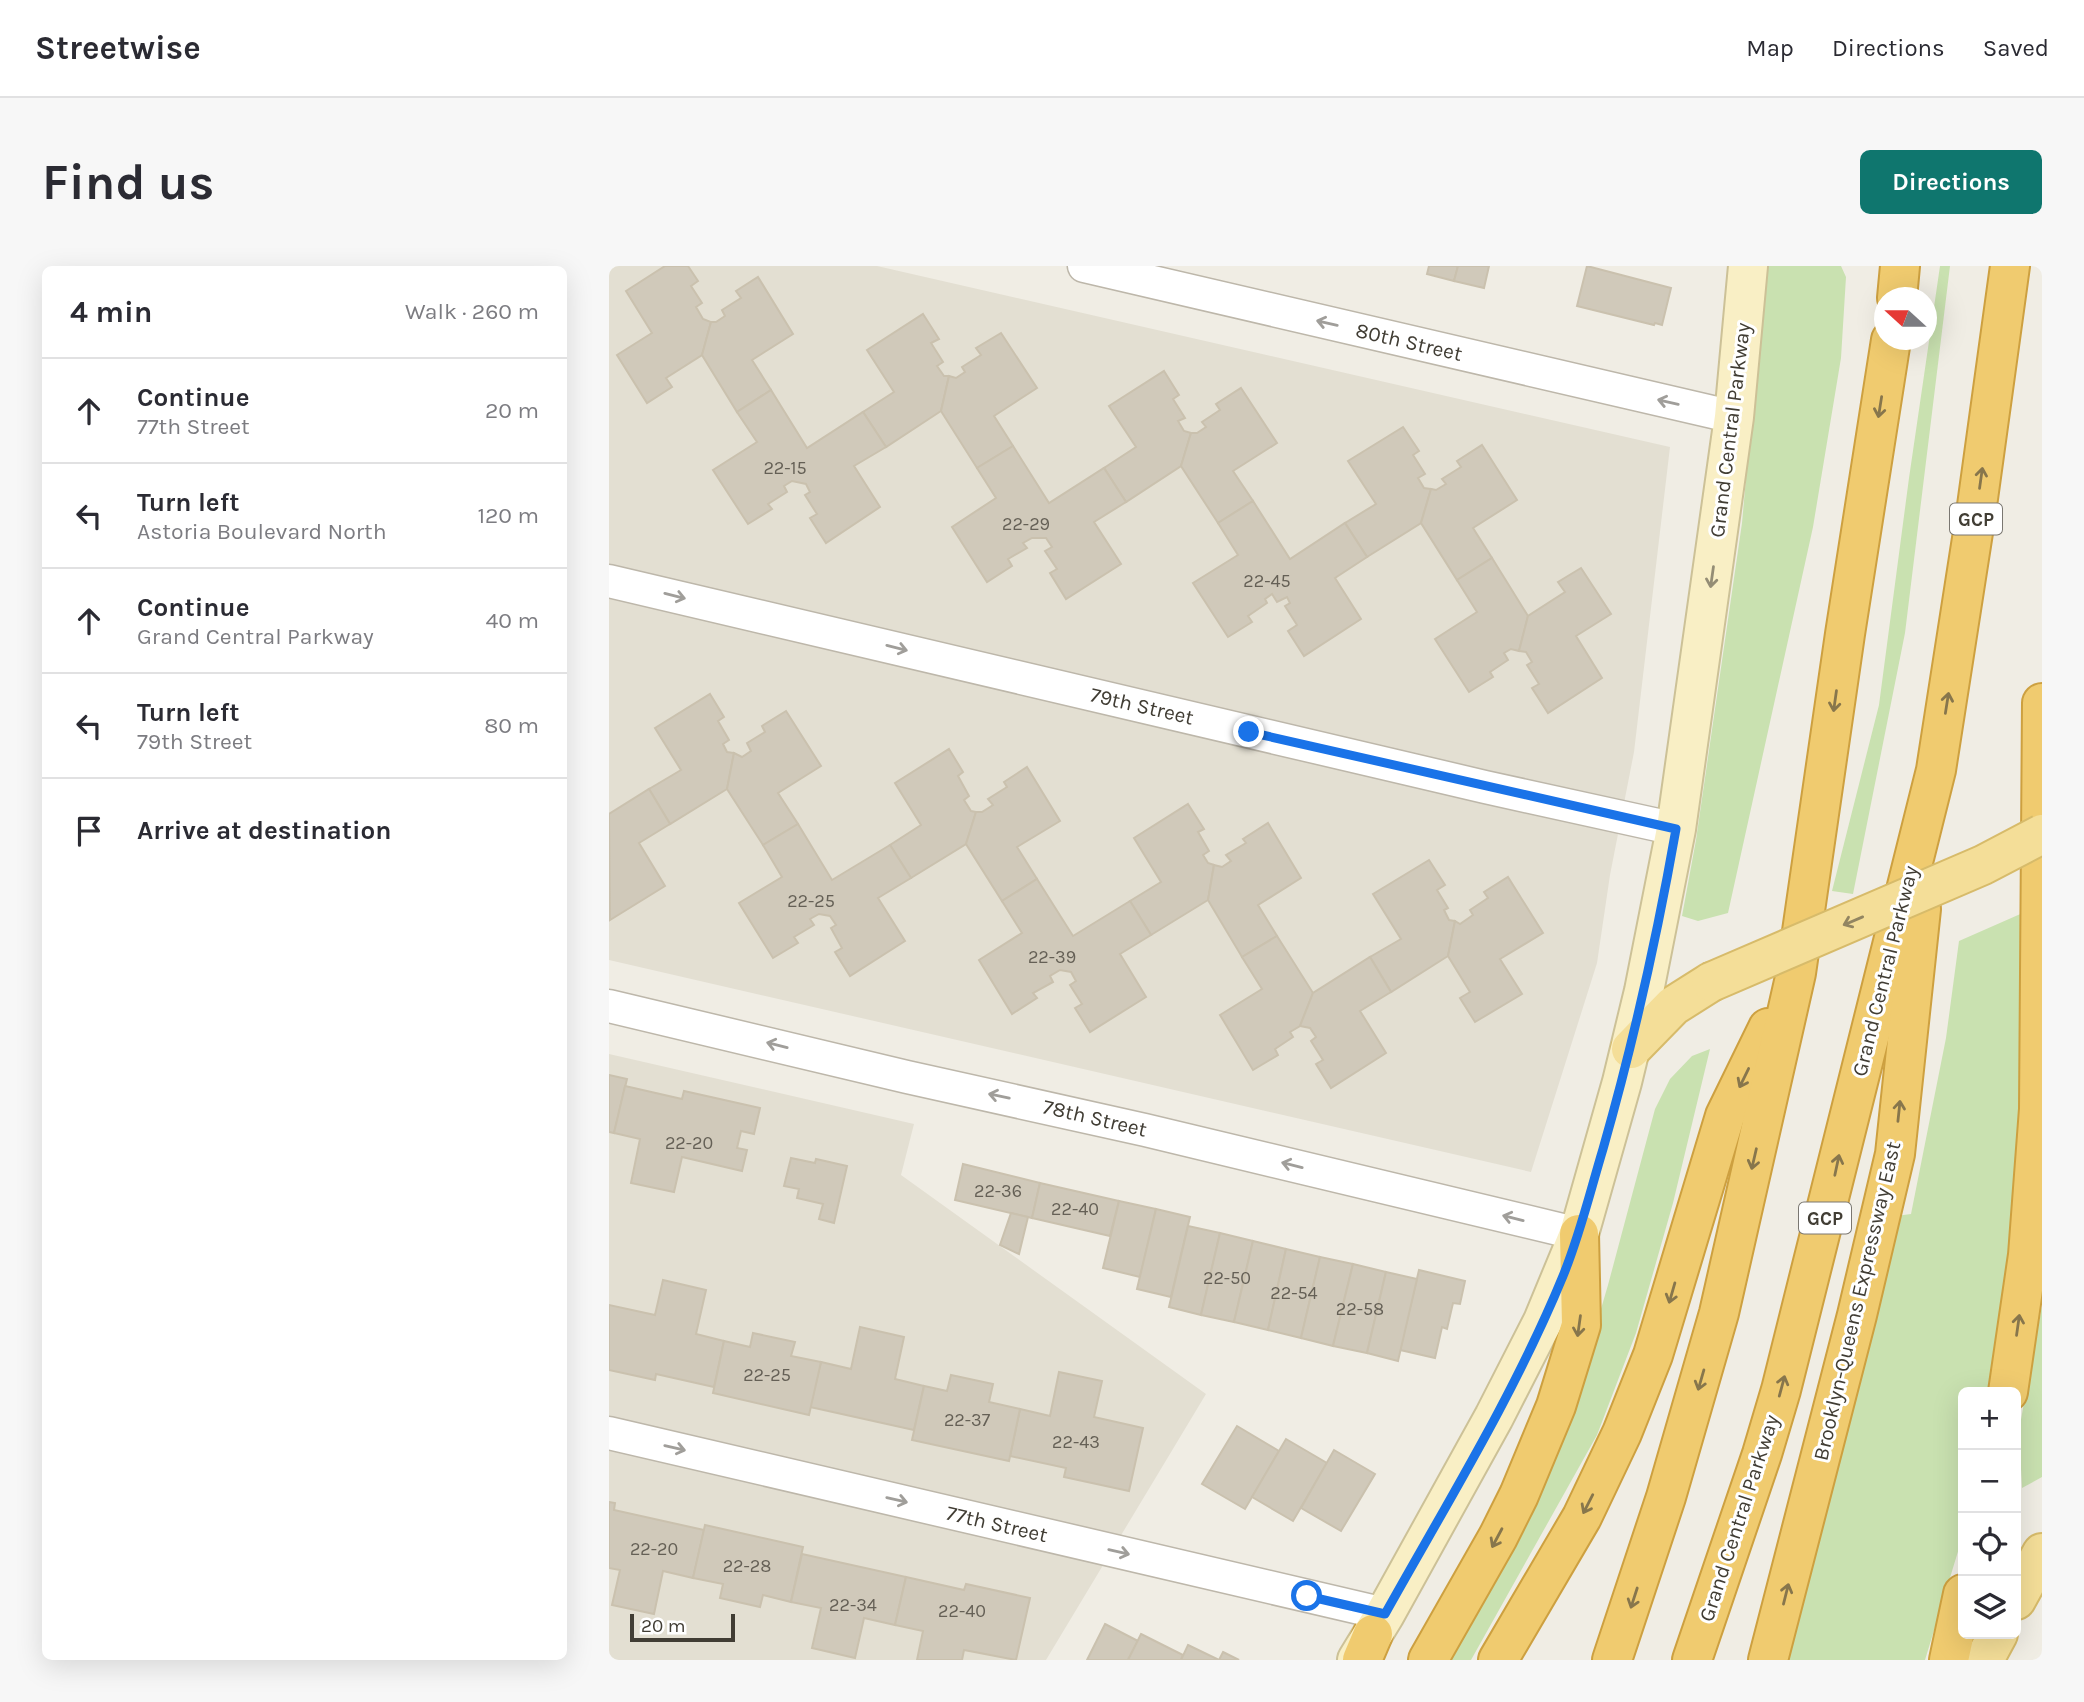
<!DOCTYPE html>
<meta charset="utf-8">
<style>
:root{--surface:#fff;--page:#f7f7f7;--text:#2b2b33;--muted:#7c7c81;--line:#e1e1e2;--accent:#0f766e}
body{margin:0;font-family:Karla,sans-serif;background:var(--page);color:var(--text)}
.controls{position:absolute;right:21px;bottom:21px;display:grid;overflow:hidden;border-radius:10px;box-shadow:0 7px 28px #0002}
.controls button{width:63px;height:63px;display:grid;place-items:center;padding:0;border:0;border-bottom:2px solid var(--line);background:var(--surface);color:var(--text);font:35px sans-serif}
.compass{position:absolute;left:1265px;top:21px;width:63px;height:63px;border-radius:50%;background:var(--surface);box-shadow:0 7px 28px #0002;rotate:291deg}
.scale{position:absolute;left:21px;bottom:18px;width:105px;box-sizing:border-box;padding-left:7px;border:4px solid #413d34;border-top:0;font-size:19px;line-height:24px;white-space:nowrap;color:#413d34;-webkit-text-stroke:5px #fff;paint-order:stroke}
.stop{position:absolute;width:21px;height:21px;margin:-16px;border:5px solid #1a73e8;border-radius:50%;background:#fff}
.stop.end{background:#1a73e8;border-color:#fff;box-shadow:0 2px 7px #0008}
.list{margin:0;padding:0;list-style:none}
h2{display:flex;justify-content:space-between;align-items:center;height:91px;margin:0;padding:0 28px;font-size:30px}
h2 small{font-size:23px;font-weight:400;color:var(--muted)}
.list li{display:grid;grid-template-columns:46px 1fr auto;gap:21px;align-items:center;box-sizing:border-box;height:105px;padding:0 28px;border-top:2px solid var(--line)}
.list b{display:block;font-size:26px;white-space:nowrap}
.list p{margin:0;font-size:23px;white-space:nowrap;color:var(--muted)}
.list em{font-size:23px;font-style:normal;color:var(--muted)}
.icon{flex:none;width:38px;height:38px;fill:none;stroke:currentColor;stroke-width:2;stroke-linecap:round;stroke-linejoin:round}
.map{position:relative;flex:none;width:1433px;height:1394px;overflow:hidden;border-radius:10px}
header{display:flex;align-items:center;gap:42px;box-sizing:border-box;height:98px;padding:0 35px;background:var(--surface);border-bottom:2px solid var(--line)}
header strong{font-size:33px}
nav{display:flex;gap:38px;margin-inline-start:auto;font-size:24px}
.intro{display:flex;align-items:center;justify-content:space-between;box-sizing:border-box;height:168px;padding:0 42px}
h1{margin:0;font-size:49px}
.button{padding:18px 32px;border-radius:10px;background:var(--accent);color:#fff;font-size:24px;font-weight:700}
main{display:flex;gap:42px;padding:0 42px}
aside{flex:1;background:var(--surface);border-radius:10px;box-shadow:0 7px 28px #0002}
.map>svg:first-child{display:block}
.residential{fill:#e3dfd2}
.green{fill:#c9e1b0}
.building{fill:#d0c9ba;stroke:#cac1ae;stroke-width:2}
.lines{fill:none;stroke-linecap:round;stroke-linejoin:round}
.minor-casing{stroke:#bdb7aa;stroke-width:35}
.secondary-casing{stroke:#ccc197;stroke-width:42}
.primary-casing{stroke:#d7bb6a;stroke-width:42}
.motorway-casing{stroke:#cda040;stroke-width:42}
.minor{stroke:#fff;stroke-width:32}
.secondary{stroke:#f9efc5;stroke-width:38}
.primary{stroke:#f4de98;stroke-width:38}
.motorway{stroke:#f0cb6f;stroke-width:38}
.primary-bridge-casing{stroke:#d7bb6a;stroke-width:42;stroke-linecap:butt}
.primary-bridge{stroke:#f4de98;stroke-width:38}
.oneway{stroke:#a09e9a}
.oneway2{stroke:#87764c}
.oneway3{stroke:#948d75}
.oneway4{stroke:#928561}
.route{stroke:#1a73e8;stroke-width:9}
.labels{text-anchor:middle;stroke-width:6;stroke-linejoin:round;paint-order:stroke}
.number-label{font-size:18px;fill:#656056}
.shield{fill:#fff;stroke:#7a7771;stroke-width:2}
.shield-label{font-size:19px;font-weight:bold;fill:#413d34}
.street-label{font-size:21px;fill:#413d34;stroke:#fff}
</style>
<header>
<strong>Streetwise</strong>
<nav><a>Map</a><a>Directions</a><a>Saved</a></nav>
</header>
<div class="intro"><h1>Find us</h1><a class="button">Directions</a></div>
<main>
<aside>
<h2>4 min<small>Walk · 260 m</small></h2>
<ul class="list">
<li><svg class="icon" aria-label="ahead" viewBox="0 0 24 24"><path d="M12 20V5M6 11l6-6 6 6"/></svg><div><b>Continue</b><p>77th Street</p></div><em>20 m</em></li>
<li><svg class="icon" aria-label="left" viewBox="0 0 24 24"><path d="M17 20v-9H6M10 6l-5 5 5 5"/></svg><div><b>Turn left</b><p>Astoria Boulevard North</p></div><em>120 m</em></li>
<li><svg class="icon" aria-label="ahead" viewBox="0 0 24 24"><path d="M12 20V5M6 11l6-6 6 6"/></svg><div><b>Continue</b><p>Grand Central Parkway</p></div><em>40 m</em></li>
<li><svg class="icon" aria-label="left" viewBox="0 0 24 24"><path d="M17 20v-9H6M10 6l-5 5 5 5"/></svg><div><b>Turn left</b><p>79th Street</p></div><em>80 m</em></li>
<li><svg class="icon" aria-label="arrive" viewBox="0 0 24 24"><path d="M6 21V4h12l-3 4 3 4H6"/></svg><div><b>Arrive at destination</b></div></li>
</ul>
</aside>
<div class="map">
<svg width="1433" height="1394" viewBox="0 0 1433 1394">
<rect width="100%" height="100%" fill="#f0ede4"/>
<!-- residential -->
<g class="residential">
<polygon points="0,0 268,0 1061,181 1025,486 1001,609 988,697 922,906 0,694"/>
<polygon points="0,788 305,858 292,909 597,1128 437,1394 0,1394"/>
</g>
<!-- green -->
<g class="green">
<polygon points="1156,0 1232,0 1237,11 1232,92 1204,261 1119,647 1089,655 1073,650 1087,574 1133,257"/>
<polygon points="1331,0 1341,0 1296,367 1244,628 1223,625 1270,439 1300,212"/>
<polygon points="1425,642 1422,823 1386,1126 1354,1126 1354,1269 1316,1394 1170,1394 1287,950 1302,948 1337,772 1350,675"/>
<polygon points="1101,783 1064,937 1027,1067 988,1169 862,1394 838,1394 957,1162 999,1019 1046,843 1061,813 1083,790"/>
<polygon points="1433,1040 1433,1211 1413,1222 1410,1164"/>
</g>
<!-- building -->
<g class="building">
<polygon points="56,0 79,0 89,15 82,20 93,37 87,41 94,53 102,56 93,89 57,112 63,121 38,137 8,89 43,67 17,25"/>
<polygon points="820,0 849,0 845,15 818,8"/>
<polygon points="849,0 880,0 875,22 845,15"/>
<polygon points="978,0 1062,22 1053,59 1046,57 1045,59 968,40"/>
<polygon points="149,11 184,68 143,94 162,124 128,146 93,89 102,56 107,56 116,50 113,44 132,32 127,25"/>
<polygon points="314,48 330,73 322,77 334,96 328,100 335,110 340,110 332,145 277,181 254,146 285,126 258,84"/>
<polygon points="392,67 428,122 385,150 404,180 368,202 332,145 340,110 347,112 356,106 353,101 372,89 367,82"/>
<polygon points="555,105 570,129 564,133 576,152 569,155 575,165 582,167 572,200 517,236 495,202 527,181 500,140"/>
<polygon points="632,122 668,177 624,205 644,235 609,257 572,200 582,167 588,167 597,161 593,156 611,144 607,138"/>
<polygon points="162,124 198,182 254,146 277,181 245,200 271,241 217,277 201,252 208,248 196,229 201,226 197,218 183,215 175,220 178,226 159,238 163,243 139,258 104,204 148,176 128,146"/>
<polygon points="794,161 810,185 804,189 816,208 809,212 815,222 822,223 812,257 758,291 736,257 767,238 739,195"/>
<polygon points="873,179 908,234 864,262 883,292 848,314 812,257 822,223 827,224 837,218 833,213 852,201 848,195"/>
<polygon points="404,180 440,237 495,202 517,236 485,256 512,298 457,333 441,307 448,303 436,285 443,281 437,272 423,272 414,277 418,282 399,293 403,300 378,316 343,261 387,232 368,202"/>
<polygon points="644,235 681,293 736,257 758,291 726,312 752,353 695,390 679,365 688,359 676,340 681,337 678,331 668,336 663,328 656,333 658,337 639,350 643,356 619,371 584,317 629,289 609,257"/>
<polygon points="883,292 919,350 910,385 902,383 895,387 899,394 881,406 884,411 860,426 826,373 868,346 848,314"/>
<polygon points="972,302 1002,348 967,370 993,412 939,447 923,422 930,418 918,399 923,396 917,386 910,385 919,350 956,326 949,316"/>
<polygon points="101,428 115,451 109,455 120,474 114,478 118,486 125,487 118,523 61,558 40,523 72,504 46,462"/>
<polygon points="177,445 212,500 169,527 189,558 154,579 118,523 125,487 133,491 142,485 138,477 156,466 153,460"/>
<polygon points="340,483 354,506 349,510 360,530 355,534 362,545 367,546 357,578 302,612 281,579 312,559 286,517"/>
<polygon points="418,501 451,555 408,581 428,613 393,635 357,578 367,546 373,546 384,539 379,533 398,521 395,516"/>
<polygon points="40,523 61,558 30,577 56,620 1,654 0,548"/>
<polygon points="579,538 595,563 589,566 600,585 594,589 599,597 605,599 599,634 542,669 521,635 552,616 525,572"/>
<polygon points="659,557 692,612 649,639 668,670 633,691 599,634 605,599 613,601 622,595 617,589 637,577 634,573"/>
<polygon points="189,558 223,614 281,579 302,612 269,632 296,675 241,710 226,686 233,682 222,662 227,659 221,650 210,648 201,653 205,659 185,671 189,677 164,692 130,637 173,611 154,579"/>
<polygon points="820,594 836,619 828,624 839,642 835,644 840,654 846,655 839,690 782,726 761,691 792,673 764,628"/>
<polygon points="899,611 934,667 891,693 913,728 866,756 851,732 861,726 839,690 846,655 851,658 864,649 861,644 879,632 875,626"/>
<polygon points="428,613 464,670 521,635 542,669 511,688 537,731 481,766 466,742 473,738 461,719 467,715 462,706 451,704 441,710 444,716 424,727 428,732 403,748 370,694 413,667 393,635"/>
<polygon points="668,670 704,727 691,760 681,766 684,771 666,783 669,789 644,804 611,749 653,723 633,691"/>
<polygon points="761,691 782,726 751,745 777,787 722,822 707,798 714,794 702,775 707,771 701,762 691,760 704,727"/>
<polygon points="0,809 18,813 5,867 0,866"/>
<polygon points="16,820 73,833 75,825 151,842 145,868 132,865 128,882 138,884 133,905 73,891 65,926 22,917 31,873 5,867"/>
<polygon points="182,892 206,897 207,893 238,900 225,957 210,953 214,938 188,932 190,923 175,920"/>
<polygon points="354,898 431,917 423,952 346,934"/>
<polygon points="431,917 510,935 501,970 423,952"/>
<polygon points="510,935 547,943 531,1011 494,1002"/>
<polygon points="547,943 581,951 562,1031 528,1023"/>
<polygon points="402,947 419,951 410,988 391,979"/>
<polygon points="579,960 611,967 592,1049 560,1041"/>
<polygon points="611,967 644,975 625,1056 592,1049"/>
<polygon points="644,975 677,983 659,1064 625,1056"/>
<polygon points="677,983 711,991 692,1072 659,1064"/>
<polygon points="711,991 744,998 724,1080 692,1072"/>
<polygon points="744,998 777,1006 758,1087 724,1080"/>
<polygon points="810,1004 856,1015 851,1038 844,1037 838,1063 833,1061 826,1092 791,1084"/>
<polygon points="777,1006 808,1013 789,1095 758,1087"/>
<polygon points="54,1014 97,1024 87,1068 115,1075 105,1121 47,1108 46,1114 0,1104 0,1039 46,1049"/>
<polygon points="251,1061 295,1071 286,1113 315,1120 305,1164 201,1141 212,1096 242,1103"/>
<polygon points="144,1067 186,1076 182,1090 212,1096 200,1149 104,1127 115,1075 141,1081"/>
<polygon points="450,1106 493,1115 485,1151 534,1162 520,1225 455,1211 457,1202 401,1190 411,1143 441,1150"/>
<polygon points="342,1109 384,1118 380,1136 411,1143 400,1195 303,1174 315,1120 338,1125"/>
<polygon points="628,1160 670,1185 636,1243 593,1218"/>
<polygon points="677,1173 718,1197 684,1255 643,1231"/>
<polygon points="725,1184 766,1208 732,1265 692,1242"/>
<polygon points="0,1236 6,1237 5,1244 95,1264 84,1312 54,1305 45,1348 3,1339 11,1304 0,1302"/>
<polygon points="96,1259 194,1281 182,1336 154,1329 151,1341 111,1332 114,1318 84,1312"/>
<polygon points="193,1288 297,1311 286,1359 255,1352 246,1392 203,1382 212,1342 182,1336"/>
<polygon points="297,1311 355,1324 357,1318 421,1332 407,1394 355,1384 353,1394 308,1394 314,1365 286,1359"/>
<polygon points="496,1358 529,1375 519,1394 478,1394"/>
<polygon points="532,1368 574,1389 572,1394 519,1394"/>
<polygon points="579,1379 610,1394 572,1394"/>
<polygon points="614,1386 630,1394 610,1394"/>
</g>
<g class="lines">
<!-- minor casing -->
<g class="minor-casing">
<g id="minor">
<polyline points="475,0 1125,151"/>
<polyline points="0,315 876,521 1067,563"/>
<polyline points="0,740 298,811 536,864 970,968"/>
<polyline points="0,1167 776,1348"/>
</g>
</g>
<!-- secondary casing -->
<g class="secondary-casing">
<polyline id="secondary" points="748,1394 776,1348 885,1151 934,1055 970,968 1013,816 1035,725 1067,563 1125,151 1139,0"/>
</g>
<!-- primary casing -->
<g class="primary-casing">
<g id="primary">
<polyline points="1022,783 1064,740 1102,716"/>
<polyline points="1407,1334 1433,1287"/>
<polyline points="1375,1394 1389,1368"/>
</g>
</g>
<!-- motorway casing -->
<g class="motorway-casing">
<g id="motorway">
<polyline points="1288,32 1291,0"/>
<polyline points="1399,1126 1419,989 1430,843 1433,437"/>
<polyline points="753,1394 764,1368"/>
<polyline points="819,1394 889,1271 910,1229 947,1140 972,1059 970,968"/>
<polyline points="889,1394 973,1251 1013,1167 1044,1089 1116,850 1159,762"/>
<polyline points="1003,1394 1057,1231 1110,1047 1187,707 1236,368 1282,74"/>
<polyline points="1083,1394 1153,1188 1172,1124 1327,504 1367,247 1401,0"/>
<polyline points="1159,1394 1248,1049 1286,888 1312,643"/>
<polyline points="1340,1394 1354,1328"/>
</g>
</g>
<!-- minor -->
<use href="#minor" class="minor"/>
<!-- secondary -->
<use href="#secondary" class="secondary"/>
<!-- primary -->
<use href="#primary" class="primary"/>
<!-- motorway -->
<use href="#motorway" class="motorway"/>
<!-- primary-bridge casing -->
<g class="primary-bridge-casing">
<polyline id="primary-bridge" points="1102,716 1374,599 1433,568"/>
</g>
<!-- primary-bridge -->
<use href="#primary-bridge" class="primary-bridge"/>
</g>
<!-- one-way arrows -->
<defs><path id="oneway-shaft" d="M-6 0H5M1.5-3L5.5 0L1.5 3" fill="none" stroke-width="1.6" stroke-linecap="round" stroke-linejoin="round" transform="scale(1.75)"/></defs>
<g class="oneway">
<use href="#oneway-shaft" transform="translate(718 57) rotate(-167)"/>
<use href="#oneway-shaft" transform="translate(1059 136) rotate(-167)"/>
<use href="#oneway-shaft" transform="translate(66 330) rotate(14)"/>
<use href="#oneway-shaft" transform="translate(288 382) rotate(14)"/>
<use href="#oneway-shaft" transform="translate(168 779) rotate(-166)"/>
<use href="#oneway-shaft" transform="translate(390 830) rotate(-168)"/>
<use href="#oneway-shaft" transform="translate(683 899) rotate(-166)"/>
<use href="#oneway-shaft" transform="translate(904 952) rotate(-166)"/>
<use href="#oneway-shaft" transform="translate(66 1182) rotate(13)"/>
<use href="#oneway-shaft" transform="translate(288 1234) rotate(13)"/>
<use href="#oneway-shaft" transform="translate(510 1286) rotate(13)"/>
</g>
<g class="oneway2">
<use href="#oneway-shaft" transform="translate(1271 141) rotate(99)"/>
<use href="#oneway-shaft" transform="translate(1372 212) rotate(-82)"/>
<use href="#oneway-shaft" transform="translate(1226 435) rotate(98)"/>
<use href="#oneway-shaft" transform="translate(1338 437) rotate(-81)"/>
<use href="#oneway-shaft" transform="translate(1135 812) rotate(116)"/>
<use href="#oneway-shaft" transform="translate(1290 845) rotate(-84)"/>
<use href="#oneway-shaft" transform="translate(1145 893) rotate(103)"/>
<use href="#oneway-shaft" transform="translate(1228 899) rotate(-78)"/>
<use href="#oneway-shaft" transform="translate(1063 1027) rotate(106)"/>
<use href="#oneway-shaft" transform="translate(1409 1059) rotate(-82)"/>
<use href="#oneway-shaft" transform="translate(970 1060) rotate(98)"/>
<use href="#oneway-shaft" transform="translate(1092 1114) rotate(106)"/>
<use href="#oneway-shaft" transform="translate(1173 1120) rotate(-75)"/>
<use href="#oneway-shaft" transform="translate(979 1238) rotate(117)"/>
<use href="#oneway-shaft" transform="translate(888 1272) rotate(118)"/>
<use href="#oneway-shaft" transform="translate(1177 1328) rotate(-76)"/>
<use href="#oneway-shaft" transform="translate(1025 1332) rotate(108)"/>
</g>
<use class="oneway3" href="#oneway-shaft" transform="translate(1103 311) rotate(98)"/>
<use class="oneway4" href="#oneway-shaft" transform="translate(1244 655) rotate(157)"/>
<g class="lines">
<!-- route -->
<path class="route" d="M640,466l427,97c-19,108 -43,215 -73,320 -13,43 -23,86 -40,127 -48,117 -116,227 -178,338l-78,-18"/>
</g>
<g class="labels">
<!-- number labels -->
<g class="number-label">
<text x="176" y="208">22-15</text>
<text x="417" y="264">22-29</text>
<text x="658" y="321">22-45</text>
<text x="202" y="641">22-25</text>
<text x="443" y="697">22-39</text>
<text x="80" y="883">22-20</text>
<text x="389" y="931">22-36</text>
<text x="466" y="949">22-40</text>
<text x="618" y="1018">22-50</text>
<text x="685" y="1033">22-54</text>
<text x="751" y="1049">22-58</text>
<text x="158" y="1115">22-25</text>
<text x="358" y="1160">22-37</text>
<text x="467" y="1182">22-43</text>
<text x="45" y="1289">22-20</text>
<text x="138" y="1306">22-28</text>
<text x="244" y="1345">22-34</text>
<text x="353" y="1351">22-40</text>
</g>
<!-- shield labels -->
<g class="shield">
<rect x="1341" y="237.5" width="52" height="31" rx="5"/>
<rect x="1190" y="936.5" width="52" height="31" rx="5"/>
</g>
<g class="shield-label">
<text x="1367" y="260">GCP</text>
<text x="1216" y="959">GCP</text>
</g>
<!-- street labels -->
<g class="street-label">
<text transform="translate(800 76) rotate(13)" y="7">80th Street</text>
<text transform="translate(1121 164) rotate(-83)" y="7">Grand Central Parkway</text>
<text transform="translate(533 440) rotate(13)" y="7">79th Street</text>
<text transform="translate(1276 705) rotate(-76)" y="7">Grand Central Parkway</text>
<text transform="translate(486 852) rotate(13)" y="7">78th Street</text>
<text transform="translate(1248 1035) rotate(-77)" y="7">Brooklyn-Queens Expressway East</text>
<text transform="translate(1130 1252) rotate(-72)" y="7">Grand Central Parkway</text>
<text transform="translate(388 1258) rotate(13)" y="7">77th Street</text>
</g>
</g>
</svg>
<div class="controls">
<button>+</button>
<button>−</button>
<button><svg class="icon" aria-label="locate" viewBox="0 0 24 24"><circle cx="12" cy="12" r="6"/><path d="M12 2v4M12 18v4M2 12h4M18 12h4"/></svg></button>
<button><svg class="icon" aria-label="layers" viewBox="0 0 24 24"><path d="M12 4l9 5-9 5-9-5zM3 14l9 5 9-5"/></svg></button>
</div>
<svg class="compass" viewBox="-18 -18 36 36"><path d="M0-13l5 13h-10z" fill="#e53935"/><path d="M0 13l5-13h-10z" fill="#7c7c81"/></svg>
<div class="scale">20 m</div>
<div class="stop" style="left:698px;top:1330px"></div>
<div class="stop end" style="left:640px;top:466px"></div>
</div>
</main>
